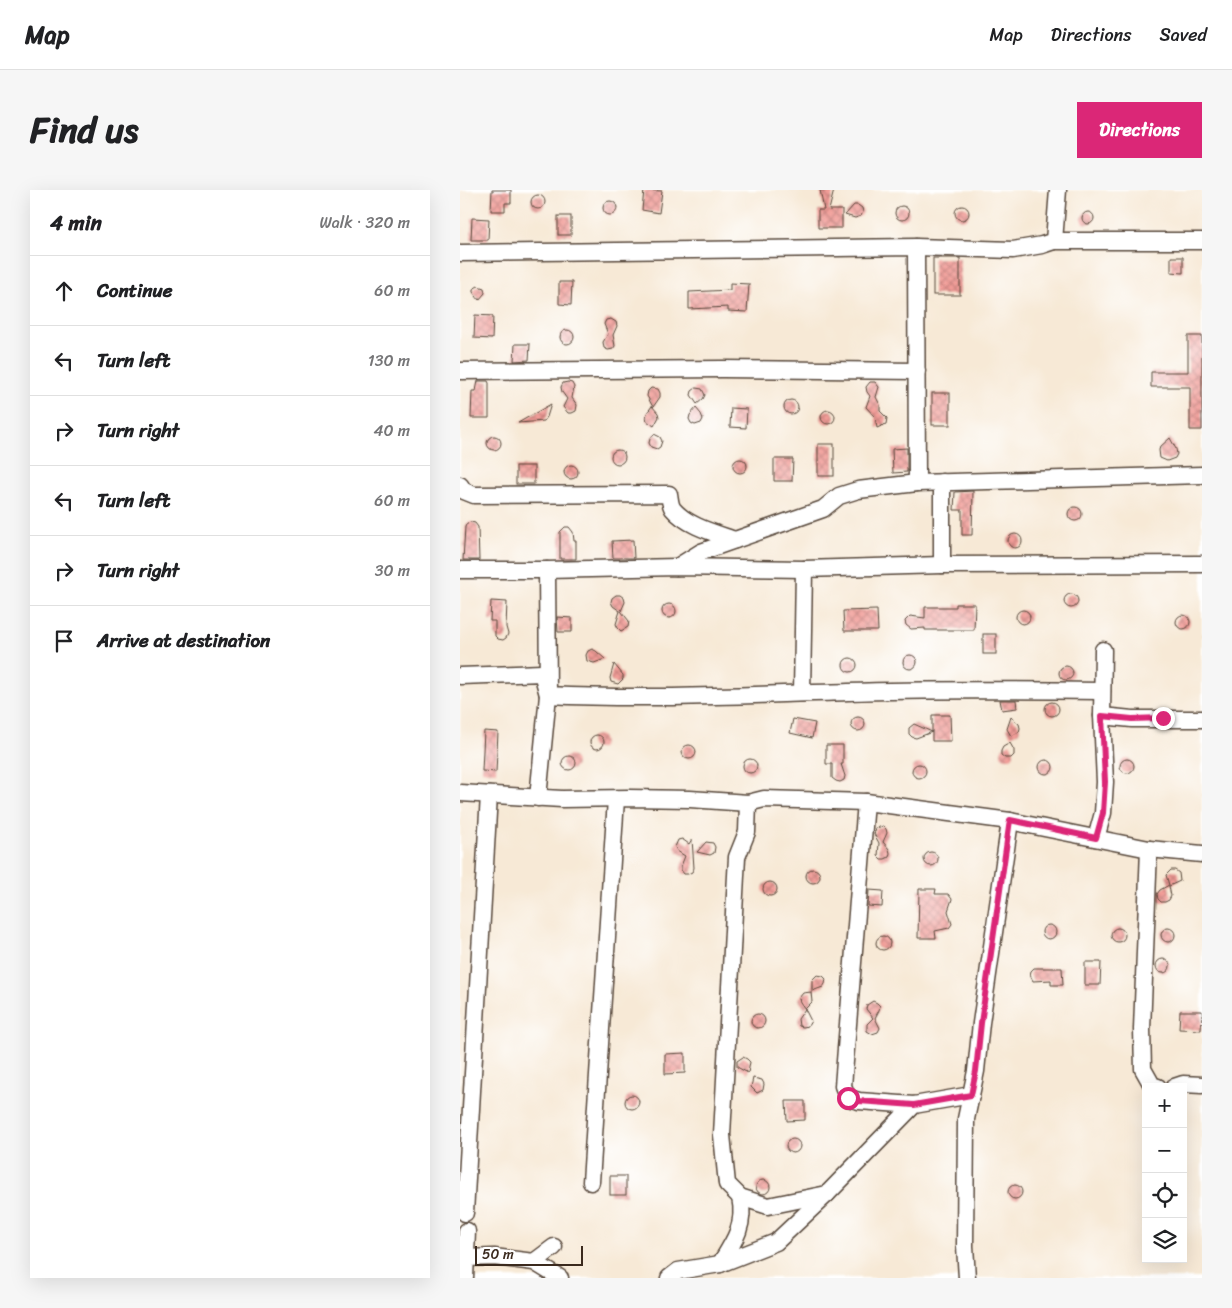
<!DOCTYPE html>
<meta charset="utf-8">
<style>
:root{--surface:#fff;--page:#f6f6f6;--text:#202124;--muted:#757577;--line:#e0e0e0;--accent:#db2777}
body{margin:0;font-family:Sriracha,sans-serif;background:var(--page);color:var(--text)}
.controls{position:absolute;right:15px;bottom:15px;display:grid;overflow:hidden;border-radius:0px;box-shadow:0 5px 20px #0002}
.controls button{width:45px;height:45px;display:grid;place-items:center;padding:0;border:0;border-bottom:1px solid var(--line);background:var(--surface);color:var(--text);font:25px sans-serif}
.scale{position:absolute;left:15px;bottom:12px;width:108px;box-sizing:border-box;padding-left:5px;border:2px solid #3b2a1e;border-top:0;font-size:14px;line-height:18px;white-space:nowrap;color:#3b2a1e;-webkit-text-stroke:4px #fff;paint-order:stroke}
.stop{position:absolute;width:15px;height:15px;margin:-11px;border:4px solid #db2777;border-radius:50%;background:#fff}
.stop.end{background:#db2777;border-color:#fff;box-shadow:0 1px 5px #0008}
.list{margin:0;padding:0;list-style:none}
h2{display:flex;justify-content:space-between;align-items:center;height:65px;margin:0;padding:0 20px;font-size:21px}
h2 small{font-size:16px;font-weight:400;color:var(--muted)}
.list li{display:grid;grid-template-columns:32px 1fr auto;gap:15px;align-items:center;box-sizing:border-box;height:70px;padding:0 20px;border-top:1px solid var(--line)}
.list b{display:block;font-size:19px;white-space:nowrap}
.list em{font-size:16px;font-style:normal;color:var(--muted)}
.icon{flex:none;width:28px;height:28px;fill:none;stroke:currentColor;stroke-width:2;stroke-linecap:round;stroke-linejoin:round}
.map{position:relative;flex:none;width:742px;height:1088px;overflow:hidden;border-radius:0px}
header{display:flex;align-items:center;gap:30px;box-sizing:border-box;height:70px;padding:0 25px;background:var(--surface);border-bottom:1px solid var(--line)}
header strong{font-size:24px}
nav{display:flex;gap:28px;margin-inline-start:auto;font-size:18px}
.intro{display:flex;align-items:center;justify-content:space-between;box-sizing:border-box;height:120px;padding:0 30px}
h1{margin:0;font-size:35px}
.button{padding:12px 22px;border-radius:0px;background:var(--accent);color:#fff;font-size:18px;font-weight:700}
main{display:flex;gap:30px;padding:0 30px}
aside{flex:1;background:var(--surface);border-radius:0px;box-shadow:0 5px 20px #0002}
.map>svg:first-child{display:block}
.building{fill:url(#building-cross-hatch)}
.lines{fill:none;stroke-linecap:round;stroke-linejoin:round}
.minor-casing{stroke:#57473a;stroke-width:19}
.minor{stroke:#fff;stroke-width:16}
.route{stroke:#db2777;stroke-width:6}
</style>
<header>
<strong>Map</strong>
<nav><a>Map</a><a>Directions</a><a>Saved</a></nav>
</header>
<div class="intro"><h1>Find us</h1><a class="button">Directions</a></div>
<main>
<aside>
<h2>4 min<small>Walk · 320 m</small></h2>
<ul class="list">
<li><svg class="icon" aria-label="ahead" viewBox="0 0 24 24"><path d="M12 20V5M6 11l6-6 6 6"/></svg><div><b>Continue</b></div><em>60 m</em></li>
<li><svg class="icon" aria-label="left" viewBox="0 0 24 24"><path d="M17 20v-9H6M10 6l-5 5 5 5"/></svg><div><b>Turn left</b></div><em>130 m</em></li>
<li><svg class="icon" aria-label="right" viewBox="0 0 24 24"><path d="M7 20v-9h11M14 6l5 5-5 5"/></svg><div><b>Turn right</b></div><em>40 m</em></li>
<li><svg class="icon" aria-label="left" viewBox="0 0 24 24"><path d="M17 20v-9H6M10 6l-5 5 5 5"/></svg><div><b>Turn left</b></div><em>60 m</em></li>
<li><svg class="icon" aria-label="right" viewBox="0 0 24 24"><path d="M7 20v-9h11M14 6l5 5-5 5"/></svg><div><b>Turn right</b></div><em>30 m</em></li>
<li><svg class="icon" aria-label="arrive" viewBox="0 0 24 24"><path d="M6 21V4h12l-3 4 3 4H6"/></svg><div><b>Arrive at destination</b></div></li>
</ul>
</aside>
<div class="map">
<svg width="742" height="1088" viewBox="0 0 742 1088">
<defs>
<pattern id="building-cross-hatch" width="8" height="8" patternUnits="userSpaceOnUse" patternTransform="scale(1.25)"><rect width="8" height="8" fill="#f19c97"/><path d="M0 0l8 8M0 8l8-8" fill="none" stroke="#c47f7b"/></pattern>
</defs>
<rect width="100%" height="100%" fill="#fff"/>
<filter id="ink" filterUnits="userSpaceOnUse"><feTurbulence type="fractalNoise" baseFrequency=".02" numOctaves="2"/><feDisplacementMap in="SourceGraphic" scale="10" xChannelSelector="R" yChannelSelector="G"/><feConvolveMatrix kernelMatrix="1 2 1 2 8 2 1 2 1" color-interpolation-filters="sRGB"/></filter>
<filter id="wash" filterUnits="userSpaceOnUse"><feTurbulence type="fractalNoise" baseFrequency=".0096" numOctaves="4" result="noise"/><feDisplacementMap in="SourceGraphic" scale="20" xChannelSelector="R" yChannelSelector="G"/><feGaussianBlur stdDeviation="1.12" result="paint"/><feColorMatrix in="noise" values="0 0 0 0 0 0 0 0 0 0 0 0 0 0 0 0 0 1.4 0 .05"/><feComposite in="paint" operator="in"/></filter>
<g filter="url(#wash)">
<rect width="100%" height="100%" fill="#f7e9d6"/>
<g id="blocks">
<!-- building -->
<g class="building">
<polygon points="32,0 51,0 51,13 45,13 45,21 31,21"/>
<polygon points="184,0 202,1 199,23 182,20"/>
<polygon points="360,0 374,0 369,20 382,20 382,38 358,38 358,20 364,20"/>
<circle cx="78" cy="12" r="7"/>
<circle cx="150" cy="18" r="7"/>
<polygon points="394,15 398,15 402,18 403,22 401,26 395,28 385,25"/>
<circle cx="502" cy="23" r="7"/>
<circle cx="442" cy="23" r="7"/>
<circle cx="628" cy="28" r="6"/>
<rect x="98" y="26" width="13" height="19"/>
<polygon points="12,28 29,29 28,50 11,50"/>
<polygon points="711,67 723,67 723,83 711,82"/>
<rect x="473" y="68" width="27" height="37"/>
<polygon points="99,92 112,92 111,115 99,114"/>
<polygon points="270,93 289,94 287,122 268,121 268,117 229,119 229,102 270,100"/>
<polygon points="18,96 24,98 25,103 19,110 13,102 13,99"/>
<polygon points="15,125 33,126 32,149 14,148"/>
<polygon points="151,129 156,132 157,136 153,145 155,156 153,159 148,160 144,158 143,152 148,144 144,134 146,130"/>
<circle cx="107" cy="147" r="7"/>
<polygon points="728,146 742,146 742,240 730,240 730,197 691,197 691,182 728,182"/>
<polygon points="55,154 70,154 69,170 54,171"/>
<polygon points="18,191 28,191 29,193 29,228 11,228 12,201 16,201"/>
<polygon points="108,192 112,193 114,197 112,208 117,215 116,221 112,223 108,223 103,217 107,209 102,202 101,197 103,193"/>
<polygon points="410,192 415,192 419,197 416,207 420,215 420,221 427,228 426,234 417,238 415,227 406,217 410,206 407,202 406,197"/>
<polygon points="191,198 198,199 200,203 200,207 193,217 187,206 188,201"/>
<polygon points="236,198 242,199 245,205 243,209 237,214 231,205 232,201"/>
<rect x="472" y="203" width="18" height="32"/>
<circle cx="331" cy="217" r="7"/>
<polygon points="91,214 87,227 84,231 58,233"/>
<polygon points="192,216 198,223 199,227 194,236 187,231 186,227 187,223"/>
<polygon points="236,218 241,224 243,229 241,233 235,235 231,233 229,229 230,225"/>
<polygon points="271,218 287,219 286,238 270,237"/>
<circle cx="368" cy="227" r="7"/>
<polygon points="194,244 200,247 202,251 200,257 197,259 191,257 189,253 190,249"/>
<circle cx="34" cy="253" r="7"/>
<polygon points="710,248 716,259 717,264 715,268 707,271 700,268 699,260 700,257"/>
<rect x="358" y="254" width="16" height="32"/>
<polygon points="447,258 447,282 433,283 432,259"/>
<circle cx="158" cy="267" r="7"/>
<polygon points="314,269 333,269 332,291 314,291"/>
<circle cx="280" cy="276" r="7"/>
<circle cx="111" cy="282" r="7"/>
<rect x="56" y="276" width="18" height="18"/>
<polygon points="513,301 512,345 502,345 502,320 494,320 495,302"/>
<circle cx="615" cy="324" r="7"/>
<polygon points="11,332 15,333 18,337 19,370 3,370 5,337 7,333"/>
<polygon points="105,337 109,337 113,342 114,351 116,351 116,369 100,369 100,342"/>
<circle cx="555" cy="351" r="7"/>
<polygon points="173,350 174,368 153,368 152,351"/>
<circle cx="611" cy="411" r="7"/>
<polygon points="156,405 160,405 164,408 165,412 161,421 169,431 168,437 161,441 158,438 156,434 160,421 153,416 151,412 152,408"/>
<polygon points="31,411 47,412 46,437 48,444 46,448 43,450 38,449 35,446 35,431 30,431"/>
<polygon points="496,414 515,414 514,440 465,440 465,438 451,439 446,435 445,431 450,426 465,428 465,417 496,417"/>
<circle cx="209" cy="421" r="7"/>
<polygon points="417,420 418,441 384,441 383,421"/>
<circle cx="563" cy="427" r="7"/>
<circle cx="723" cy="432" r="7"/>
<polygon points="97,427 112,428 112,442 98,442"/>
<rect x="523" y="444" width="13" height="20"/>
<polygon points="132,459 136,461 145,469 134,473 127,471 126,465 128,461"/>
<circle cx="450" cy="472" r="7"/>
<circle cx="390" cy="475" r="7"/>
<polygon points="154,474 163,485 163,489 158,494 151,492 150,488"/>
<circle cx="606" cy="483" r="7"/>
<polygon points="540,510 556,510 557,518 542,520"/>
<circle cx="592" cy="519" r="7"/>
<polygon points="472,525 490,525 491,551 472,551 472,542 456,548 452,547 449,544 449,538 454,534 472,542"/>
<polygon points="551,527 559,534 560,538 559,542 551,546 547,539"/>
<circle cx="398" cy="534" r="7"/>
<polygon points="333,529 355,533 352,548 330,543"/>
<polygon points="24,541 38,542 36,582 22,581"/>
<circle cx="137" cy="552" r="7"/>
<polygon points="550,553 554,560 554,565 551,568 545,568 541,565 541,561 543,557"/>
<polygon points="366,555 383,555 383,574 381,574 385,586 384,590 380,592 376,591 372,588 372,574 366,574"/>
<circle cx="229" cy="562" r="7"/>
<circle cx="109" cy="573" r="7"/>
<circle cx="290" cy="576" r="7"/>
<circle cx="667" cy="576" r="7"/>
<circle cx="586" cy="577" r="7"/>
<circle cx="459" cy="581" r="7"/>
<polygon points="423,636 426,639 427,643 423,652 429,659 430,663 429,667 425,669 421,669 418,666 419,653 414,644 416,638"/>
<polygon points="222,649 229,654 232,649 234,678 232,682 228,684 224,684 221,680 221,676 225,666 217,661 215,657 218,650"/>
<polygon points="246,652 253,653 255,657 254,663 250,665 237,662"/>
<circle cx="471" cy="669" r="7"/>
<circle cx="353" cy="686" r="7"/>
<polygon points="711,680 715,680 719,683 720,691 709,696 711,706 709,710 705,712 701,712 698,709 697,704 700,700 709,695 706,685"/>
<circle cx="310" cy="699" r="7"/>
<polygon points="459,699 476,699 475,704 488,704 492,709 488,721 492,734 489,738 475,741 476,748 458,748"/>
<polygon points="409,700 423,701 422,717 408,716"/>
<circle cx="589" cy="742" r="7"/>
<circle cx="708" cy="745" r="7"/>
<circle cx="658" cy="745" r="7"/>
<circle cx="423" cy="753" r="7"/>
<circle cx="703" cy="776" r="7"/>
<polygon points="625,772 641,772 640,795 625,795"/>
<polygon points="574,778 602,778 603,795 591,795 591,790 573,791 570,785 571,781"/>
<polygon points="357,785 363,786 366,789 365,794 363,797 352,801 352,790"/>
<polygon points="351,802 352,812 345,819 340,812 339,808 343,803"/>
<polygon points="413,811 417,813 420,816 419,820 415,828 420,838 418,842 412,844 407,841 407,834 413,828 406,819 407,815"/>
<polygon points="345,819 351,831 348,836 343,837 339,836 338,829"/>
<polygon points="720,821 742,821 741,840 719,839"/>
<circle cx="298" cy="831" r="7"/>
<polygon points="225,863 225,883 205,884 205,864"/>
<polygon points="283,867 287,869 290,872 288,883 277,877 277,871"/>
<polygon points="293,888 302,890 304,894 303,900 297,903 291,897"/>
<circle cx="172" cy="912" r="7"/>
<polygon points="326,911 345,911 345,930 327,931"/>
<circle cx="333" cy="956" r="7"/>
<rect x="150" y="986" width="16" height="19"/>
<circle cx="303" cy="997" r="7"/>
<circle cx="555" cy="1002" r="7"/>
</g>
</g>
</g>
<g filter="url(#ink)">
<use href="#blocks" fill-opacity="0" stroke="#57473a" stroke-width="1"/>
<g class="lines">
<!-- minor casing -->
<g class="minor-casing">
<g id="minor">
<polyline points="594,51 742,51"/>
<polyline points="456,57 457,293"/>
<polyline points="0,63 456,57 553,60 582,55 594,51 598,0"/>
<polyline points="0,181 263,179 457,181"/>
<polyline points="482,292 482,375"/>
<path d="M0,295l4,6 10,4 195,-1c1,5 1,11 4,15 14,17 42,24 62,31"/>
<polyline points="217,377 241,362 363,319 379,306 398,300 457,293 742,285"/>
<polyline points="0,380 87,380 217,377 344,379 482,375 742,374"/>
<path d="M0,486l82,-3 6,22c100,5 200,0 300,-3 85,-3 169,-2 254,-1"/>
<polyline points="342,503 344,379"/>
<polyline points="642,526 672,529 742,529"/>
<polyline points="0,603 102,609 169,608 230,609 288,613 304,609 406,612 550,631 689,659 742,664"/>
<polyline points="78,608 88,505 87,380"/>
<polyline points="406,612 383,896 388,908 399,911 454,915"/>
<polyline points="288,613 287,642 277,667 262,945 267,994 280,1007 308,1016 367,1004"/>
<polyline points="636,648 643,623 645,592 642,526 643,460"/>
<polyline points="689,659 682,839 683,879 692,895 698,897"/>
<polyline points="714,897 723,894 742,895"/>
<polyline points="131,992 156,609"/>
<polyline points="5,1023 29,605"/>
<polyline points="6,1068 34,1067 74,1072 100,1088"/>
<polyline points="74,1072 94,1057"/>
<path d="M260,1074c14,-22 26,-39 20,-67"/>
<polyline points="5,1088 7,1041"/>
<polyline points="209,1088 218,1081 260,1074 316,1052 367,1004 454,915 511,905"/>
<polyline points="507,1088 505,1056 506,929 516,881 521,833 550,631"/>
</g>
</g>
<!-- minor -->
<use href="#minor" class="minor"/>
</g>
</g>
<g class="lines" filter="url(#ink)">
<!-- route -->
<polyline class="route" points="388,908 399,911 454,915 511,905 516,881 521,833 550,630 636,648 643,623 645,592 642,526 672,529 703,528"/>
</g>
</svg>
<div class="controls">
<button>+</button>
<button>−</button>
<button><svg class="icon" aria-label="locate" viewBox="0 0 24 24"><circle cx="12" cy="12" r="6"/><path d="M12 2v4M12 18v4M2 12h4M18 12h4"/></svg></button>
<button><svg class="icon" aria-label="layers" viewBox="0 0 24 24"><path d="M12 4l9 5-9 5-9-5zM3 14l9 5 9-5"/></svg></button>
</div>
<div class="scale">50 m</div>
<div class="stop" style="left:388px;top:908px"></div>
<div class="stop end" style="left:703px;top:528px"></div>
</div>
</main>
